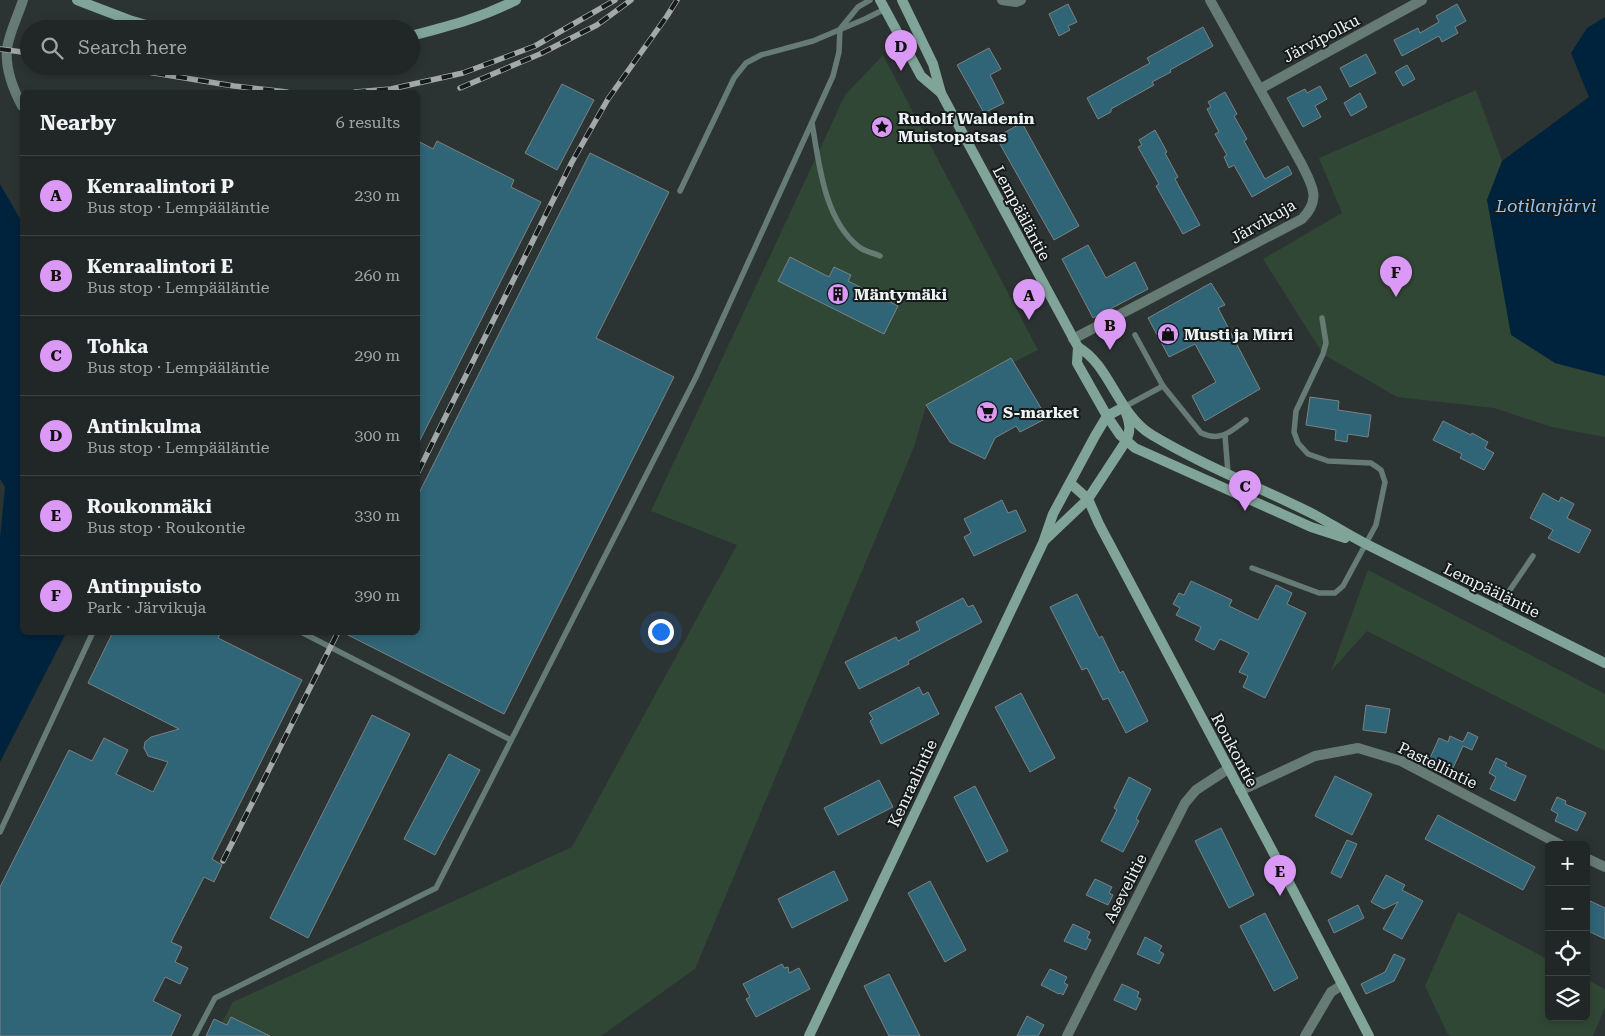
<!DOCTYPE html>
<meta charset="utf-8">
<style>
:root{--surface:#212626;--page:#292e2e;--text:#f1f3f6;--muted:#a2a5a7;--line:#3e4343;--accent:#db99f6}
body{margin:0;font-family:"Roboto Serif",serif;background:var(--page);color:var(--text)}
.controls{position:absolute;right:15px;bottom:15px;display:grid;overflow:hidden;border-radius:8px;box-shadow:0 2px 8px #0003}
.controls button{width:45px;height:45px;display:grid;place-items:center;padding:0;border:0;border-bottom:1px solid var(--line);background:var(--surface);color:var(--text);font:25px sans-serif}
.you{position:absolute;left:660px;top:631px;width:18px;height:18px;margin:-12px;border:4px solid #fff;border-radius:50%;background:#1a73e8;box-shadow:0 0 0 8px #1a73e833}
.badge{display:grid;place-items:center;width:32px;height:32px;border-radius:50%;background:var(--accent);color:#111;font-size:16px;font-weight:700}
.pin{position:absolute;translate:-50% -41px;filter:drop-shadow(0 1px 2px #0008)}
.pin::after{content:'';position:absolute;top:26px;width:18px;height:15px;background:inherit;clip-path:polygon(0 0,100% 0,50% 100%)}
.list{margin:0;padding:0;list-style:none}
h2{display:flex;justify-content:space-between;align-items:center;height:65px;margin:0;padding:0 20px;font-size:21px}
h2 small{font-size:16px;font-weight:400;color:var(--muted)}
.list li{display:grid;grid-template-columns:32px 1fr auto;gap:15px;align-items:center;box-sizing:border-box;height:80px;padding:0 20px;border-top:1px solid var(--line)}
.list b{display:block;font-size:19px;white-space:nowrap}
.list p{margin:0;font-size:16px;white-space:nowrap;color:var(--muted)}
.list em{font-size:16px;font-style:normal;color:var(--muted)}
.icon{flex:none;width:28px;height:28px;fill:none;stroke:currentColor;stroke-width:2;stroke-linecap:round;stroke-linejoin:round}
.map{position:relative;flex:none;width:1605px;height:1036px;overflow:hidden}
.search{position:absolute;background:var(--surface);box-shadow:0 2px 8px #0003;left:20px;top:20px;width:400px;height:55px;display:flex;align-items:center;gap:12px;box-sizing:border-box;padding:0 18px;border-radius:28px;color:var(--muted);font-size:19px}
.panel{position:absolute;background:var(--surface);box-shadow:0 2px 8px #0003;left:20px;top:90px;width:400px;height:545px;border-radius:8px}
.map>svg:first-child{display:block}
.green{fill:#314735}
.water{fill:#00233d}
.building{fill:#2f6576;stroke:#7b8284}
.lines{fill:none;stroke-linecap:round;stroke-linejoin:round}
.lane{stroke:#657b74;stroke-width:5.5}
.street{stroke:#657b74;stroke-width:10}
.secondary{stroke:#81a499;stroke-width:10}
.rail-casing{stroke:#a3a9a9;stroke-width:5.5}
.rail{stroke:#171a1a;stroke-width:4;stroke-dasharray:11;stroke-linecap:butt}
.labels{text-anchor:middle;stroke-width:4;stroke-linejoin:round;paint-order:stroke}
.street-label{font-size:16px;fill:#eef3f3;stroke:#171a1a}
.poi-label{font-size:16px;font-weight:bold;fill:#eef3f3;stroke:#171a1a;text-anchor:start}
.water-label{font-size:18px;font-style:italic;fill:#8bc6f8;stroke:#171a1a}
</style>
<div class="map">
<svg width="1605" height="1036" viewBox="0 0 1605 1036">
<rect width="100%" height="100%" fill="#2c3333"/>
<!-- green -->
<g class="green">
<polygon points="883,55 1038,350 926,406 914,447 695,969 601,1036 215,1036 233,1002 572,847 737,545 651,511 845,95"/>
<polygon points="1476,90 1502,161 1487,200 1555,363 1605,376 1605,437 1552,427 1494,408 1397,397 1323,354 1263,259 1342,213 1319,158"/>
<polygon points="1368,570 1605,694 1605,751 1367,631 1331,671"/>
<polygon points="1458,912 1549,960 1549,1017 1586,1017 1586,979 1605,989 1605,1007 1593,1036 1451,1036 1448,1035 1425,986"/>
</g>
<!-- water -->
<g class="water">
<polygon points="1605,17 1605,376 1555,363 1511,335 1487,200 1502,161 1589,97 1571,53 1587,28"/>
<polygon points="0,184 22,222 22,632 66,633 0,762 0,538 5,487 0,479"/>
</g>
<!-- building -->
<g class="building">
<polygon points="1068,4 1077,22 1068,26 1070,30 1059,36 1049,14"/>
<polygon points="1457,4 1466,21 1455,27 1458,33 1442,42 1439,36 1402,56 1394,40 1418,28 1420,33 1439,22 1436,16"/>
<polygon points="1203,27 1213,46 1170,70 1171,72 1152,82 1154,85 1111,109 1111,112 1098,119 1087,98 1150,63 1147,58"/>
<polygon points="989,48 1001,69 990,75 1004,103 984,113 957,65"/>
<polygon points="1366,54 1376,73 1350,87 1340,68"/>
<polygon points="1407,65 1415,79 1403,86 1395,72"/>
<polygon points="562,84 594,100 557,170 525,153"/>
<polygon points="1320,86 1327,99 1315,106 1321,117 1303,127 1287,98 1305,89 1307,93"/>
<polygon points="1225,92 1237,114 1234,116 1247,139 1244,141 1265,179 1288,166 1292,174 1252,197 1234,165 1229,168 1224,157 1227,155 1215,134 1219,132 1207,109 1211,107 1208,102"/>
<polygon points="1360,93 1367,107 1351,116 1344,103"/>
<polygon points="1022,123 1079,226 1054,240 996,137"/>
<polygon points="1155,130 1167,152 1165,153 1178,177 1175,179 1200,225 1183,234 1156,186 1159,184 1138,147 1142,145 1139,140"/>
<polygon points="418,141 433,149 437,141 514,180 511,187 541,202 418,444"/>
<polygon points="590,153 669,192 596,338 674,377 504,714 342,632 418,632 418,495"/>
<polygon points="1088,245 1106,278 1135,262 1148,289 1093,318 1062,259"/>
<polygon points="790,257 829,277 834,267 851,275 848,281 898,306 884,334 778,281"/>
<polygon points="1211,283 1225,305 1218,308 1260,389 1205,421 1192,396 1216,382 1195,344 1169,357 1148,318"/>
<polygon points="1011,358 1047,418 1020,432 1016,426 995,438 985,459 950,442 926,405"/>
<polygon points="1310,397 1339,401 1338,410 1371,415 1368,437 1348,434 1347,442 1335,440 1336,430 1306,425"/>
<polygon points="1443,421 1471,435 1472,433 1488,442 1485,448 1494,453 1484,470 1460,458 1462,454 1433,440"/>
<polygon points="1543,493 1559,502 1561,497 1574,504 1567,518 1591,530 1579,553 1548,538 1553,530 1530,518"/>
<polygon points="1002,500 1008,513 1016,510 1026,531 974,556 964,537 971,533 964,519"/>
<polygon points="1191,581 1232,600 1229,606 1258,620 1276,585 1292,593 1287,604 1306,613 1265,698 1243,687 1248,676 1239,672 1249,653 1220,639 1214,650 1195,640 1201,627 1176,615 1180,608 1173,604 1179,593 1184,595"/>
<polygon points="1077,594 1099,638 1102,636 1120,673 1123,671 1148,721 1126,733 1108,698 1103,700 1087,668 1082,670 1050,607"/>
<polygon points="963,598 968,607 973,605 982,622 908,661 909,664 859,689 845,662 896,637 898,641 920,630 916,622"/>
<polygon points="113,632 221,632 218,638 302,680 212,859 222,865 214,882 204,877 171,942 182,947 175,962 188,968 180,984 165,977 153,1001 181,1015 171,1036 0,1036 0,887 69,750 92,761 104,738 128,750 116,774 153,792 168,762 148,756 144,748 145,742 151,737 179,729 88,683"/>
<polygon points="919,687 923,695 928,692 939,714 881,744 870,721 873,719 869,713"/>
<polygon points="1021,693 1055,758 1030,772 995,707"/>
<polygon points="1366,705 1390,709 1386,733 1363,730"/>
<polygon points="372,715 410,734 308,938 270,918"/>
<polygon points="1468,732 1478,737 1472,750 1463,746 1453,768 1430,758 1439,738 1448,742 1450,736 1463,742"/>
<polygon points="449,754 480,770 435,855 404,839"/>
<polygon points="1496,758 1507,763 1505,766 1526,776 1515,801 1490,789 1496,777 1489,773"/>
<polygon points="1335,776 1372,794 1352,835 1315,816"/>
<polygon points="1129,777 1151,789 1136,819 1139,821 1123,852 1101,841 1117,810 1114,808"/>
<polygon points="879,780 893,807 838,835 824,808"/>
<polygon points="975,786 1008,851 987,862 954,797"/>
<polygon points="1557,797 1566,801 1565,804 1586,813 1577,831 1555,821 1558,814 1551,810"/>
<polygon points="1438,815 1535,867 1523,890 1425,839"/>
<polygon points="1221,828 1254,895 1229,908 1195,841"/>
<polygon points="1347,840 1357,844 1341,878 1331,873"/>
<polygon points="834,871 848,900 792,928 778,899"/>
<polygon points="1386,875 1405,885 1402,890 1423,901 1402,939 1383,929 1398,902 1384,909 1371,902"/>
<polygon points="1095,879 1112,887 1109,893 1113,895 1108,905 1086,895"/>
<polygon points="930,881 966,950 945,962 908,893"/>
<polygon points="1586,899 1605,908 1605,939 1586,930"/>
<polygon points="1358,905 1364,918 1334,933 1328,920"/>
<polygon points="1265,913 1298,978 1274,991 1240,926"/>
<polygon points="1073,924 1090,932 1087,938 1091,940 1086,950 1064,941"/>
<polygon points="1145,937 1162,946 1159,951 1164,954 1159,964 1137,954"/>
<polygon points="1394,954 1405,959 1394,981 1366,994 1361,984 1385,972"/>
<polygon points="782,964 784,968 788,967 789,973 799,968 810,989 756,1017 746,999 750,997 743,984"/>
<polygon points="1050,969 1067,977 1064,983 1068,985 1063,995 1060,993 1059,994 1041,985"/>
<polygon points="889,974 920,1036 889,1036 864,986"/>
<polygon points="1122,984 1139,992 1137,997 1141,999 1136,1010 1114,1000"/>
<polygon points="1027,1016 1044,1025 1038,1036 1017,1036"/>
<polygon points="231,1017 270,1036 206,1036 214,1019 227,1025"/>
</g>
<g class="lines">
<!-- lane -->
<g class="lane">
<path d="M812,123c7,40 12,97 47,124 5,4 14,6 21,9"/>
<polyline points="680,191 734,78 746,63 761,55 813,41 865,19 885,9"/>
<path d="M1135,335l28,51 38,47c20,9 29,-1 45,-13"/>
<polyline points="1124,407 1163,386"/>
<polyline points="1225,435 1228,473"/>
<polyline points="1252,568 1319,593 1335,593 1343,586 1376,525 1385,482 1381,470 1371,463 1328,461 1308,454 1298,443 1294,432 1296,411 1323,354 1326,343 1322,318"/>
<polyline points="1497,609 1533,556"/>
<polyline points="301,632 511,740"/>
<polyline points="0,832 93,632"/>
<polyline points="195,1036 215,998 436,888 696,377 833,76 839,52 840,29 858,7 870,0"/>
</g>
<!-- street -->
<g class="street">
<polyline points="1002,0 1016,2 1021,0"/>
<polyline points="1260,89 1422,0"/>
<path d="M22,106c-9,-17 -17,-37 -15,-57 2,-16 11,-33 16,-49"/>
<path d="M1073,339l229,-120c20,-20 10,-34 -1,-56l-91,-163"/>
<polyline points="1240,791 1315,756 1358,748 1401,761 1561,845"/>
<polyline points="1586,858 1605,867"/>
<polyline points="1067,1036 1185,803 1196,790 1228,769"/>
<polyline points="1305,1036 1331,992 1342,985"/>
</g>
<!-- secondary -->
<g class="secondary">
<polyline points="77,0 129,20 160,29"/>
<polyline points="880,0 921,76 941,93"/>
<path d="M902,0l31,64 8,29 137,254c32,18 40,68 74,88 52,31 109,53 163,80 18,10 35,21 53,30 79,40 158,79 237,118"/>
<path d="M411,36c38,-10 70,-18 105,-36"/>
<polyline points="1078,347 1077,363 1107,416 1120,435 1135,448 1311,527 1345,538"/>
<polyline points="1070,483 1088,499 1099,524 1282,869 1369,1036"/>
<path d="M1045,540l43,-41 38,-58c5,-10 4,-17 0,-28"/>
<polyline points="809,1036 1043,543 1053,514 1095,436 1107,416 1124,407"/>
</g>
<!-- rail casing -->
<g class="rail-casing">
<g id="rail">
<polyline points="0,49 29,53"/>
<polyline points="111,66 234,86 287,92"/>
<polyline points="460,88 540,54 597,25 631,0"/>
<polyline points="355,92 391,89 463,73 535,46 615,0"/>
<polyline points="418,472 572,162 608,99 667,16 677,0"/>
<polyline points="223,861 338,632"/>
</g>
</g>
<!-- rail -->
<use href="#rail" class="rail"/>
</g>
<!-- icons -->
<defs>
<g id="sight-disc" transform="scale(1.125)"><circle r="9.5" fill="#db99f6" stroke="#171a1a"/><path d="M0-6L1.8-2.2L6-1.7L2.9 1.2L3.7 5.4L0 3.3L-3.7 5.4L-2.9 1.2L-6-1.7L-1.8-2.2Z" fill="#111"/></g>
<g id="building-disc" transform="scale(1.125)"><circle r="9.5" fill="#db99f6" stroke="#171a1a"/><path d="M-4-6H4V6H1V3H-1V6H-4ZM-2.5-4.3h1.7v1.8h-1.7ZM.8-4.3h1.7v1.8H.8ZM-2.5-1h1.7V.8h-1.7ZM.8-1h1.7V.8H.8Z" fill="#111"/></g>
<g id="shop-disc" transform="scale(1.125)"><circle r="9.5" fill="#db99f6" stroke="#171a1a"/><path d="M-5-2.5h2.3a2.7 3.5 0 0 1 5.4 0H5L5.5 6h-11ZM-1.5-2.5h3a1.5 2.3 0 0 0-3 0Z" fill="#111"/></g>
<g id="supermarket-disc" transform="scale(1.125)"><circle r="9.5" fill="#db99f6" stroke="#171a1a"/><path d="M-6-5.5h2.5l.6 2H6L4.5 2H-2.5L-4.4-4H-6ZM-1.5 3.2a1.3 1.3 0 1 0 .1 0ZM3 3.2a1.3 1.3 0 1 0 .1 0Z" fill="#111"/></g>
</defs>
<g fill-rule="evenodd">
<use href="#sight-disc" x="882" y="127"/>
<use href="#building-disc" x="838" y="294"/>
<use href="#shop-disc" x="1168" y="334"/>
<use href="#supermarket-disc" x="987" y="412"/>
</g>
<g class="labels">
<!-- street labels -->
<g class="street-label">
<text transform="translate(1321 38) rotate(-28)" y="6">Järvipolku</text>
<text transform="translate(1022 213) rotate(62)" y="6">Lempääläntie</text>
<text transform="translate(1263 221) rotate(-30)" y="6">Järvikuja</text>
<text transform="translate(1492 590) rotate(26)" y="6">Lempääläntie</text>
<text transform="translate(1235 750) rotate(62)" y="6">Roukontie</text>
<text transform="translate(1438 765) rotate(26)" y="6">Pastellintie</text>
<text transform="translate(912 783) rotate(-65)" y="6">Kenraalintie</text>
<text transform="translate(1125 888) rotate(-63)" y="6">Asevelitie</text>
</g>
<!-- poi labels -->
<g class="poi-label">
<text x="898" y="124">Rudolf Waldenin<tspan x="898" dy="18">Muistopatsas</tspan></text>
<text x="854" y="300">Mäntymäki</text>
<text x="1184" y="340">Musti ja Mirri</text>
<text x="1003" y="418">S-market</text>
</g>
<!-- water labels -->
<g class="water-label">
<text x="1546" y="212">Lotilanjärvi</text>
</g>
</g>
</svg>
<div class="controls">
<button>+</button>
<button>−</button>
<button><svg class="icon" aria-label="locate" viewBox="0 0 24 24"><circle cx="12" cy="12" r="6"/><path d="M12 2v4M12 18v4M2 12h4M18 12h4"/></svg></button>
<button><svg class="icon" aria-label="layers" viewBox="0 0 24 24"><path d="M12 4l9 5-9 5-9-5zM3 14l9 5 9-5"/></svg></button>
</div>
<div class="you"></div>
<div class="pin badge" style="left:1029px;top:320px">A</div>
<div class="pin badge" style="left:1110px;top:350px">B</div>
<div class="pin badge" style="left:1245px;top:511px">C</div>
<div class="pin badge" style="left:901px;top:71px">D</div>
<div class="pin badge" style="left:1280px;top:896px">E</div>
<div class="pin badge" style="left:1396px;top:297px">F</div>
<div class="search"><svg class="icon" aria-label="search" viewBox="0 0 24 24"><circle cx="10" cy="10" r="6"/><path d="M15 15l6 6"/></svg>Search here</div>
<section class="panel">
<h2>Nearby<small>6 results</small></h2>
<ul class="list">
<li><span class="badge">A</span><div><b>Kenraalintori P</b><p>Bus stop · Lempääläntie</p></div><em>230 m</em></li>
<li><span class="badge">B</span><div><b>Kenraalintori E</b><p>Bus stop · Lempääläntie</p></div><em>260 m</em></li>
<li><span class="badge">C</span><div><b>Tohka</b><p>Bus stop · Lempääläntie</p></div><em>290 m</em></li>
<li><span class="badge">D</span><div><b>Antinkulma</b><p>Bus stop · Lempääläntie</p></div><em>300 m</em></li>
<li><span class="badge">E</span><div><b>Roukonmäki</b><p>Bus stop · Roukontie</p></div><em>330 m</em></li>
<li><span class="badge">F</span><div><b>Antinpuisto</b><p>Park · Järvikuja</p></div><em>390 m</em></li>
</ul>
</section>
</div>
